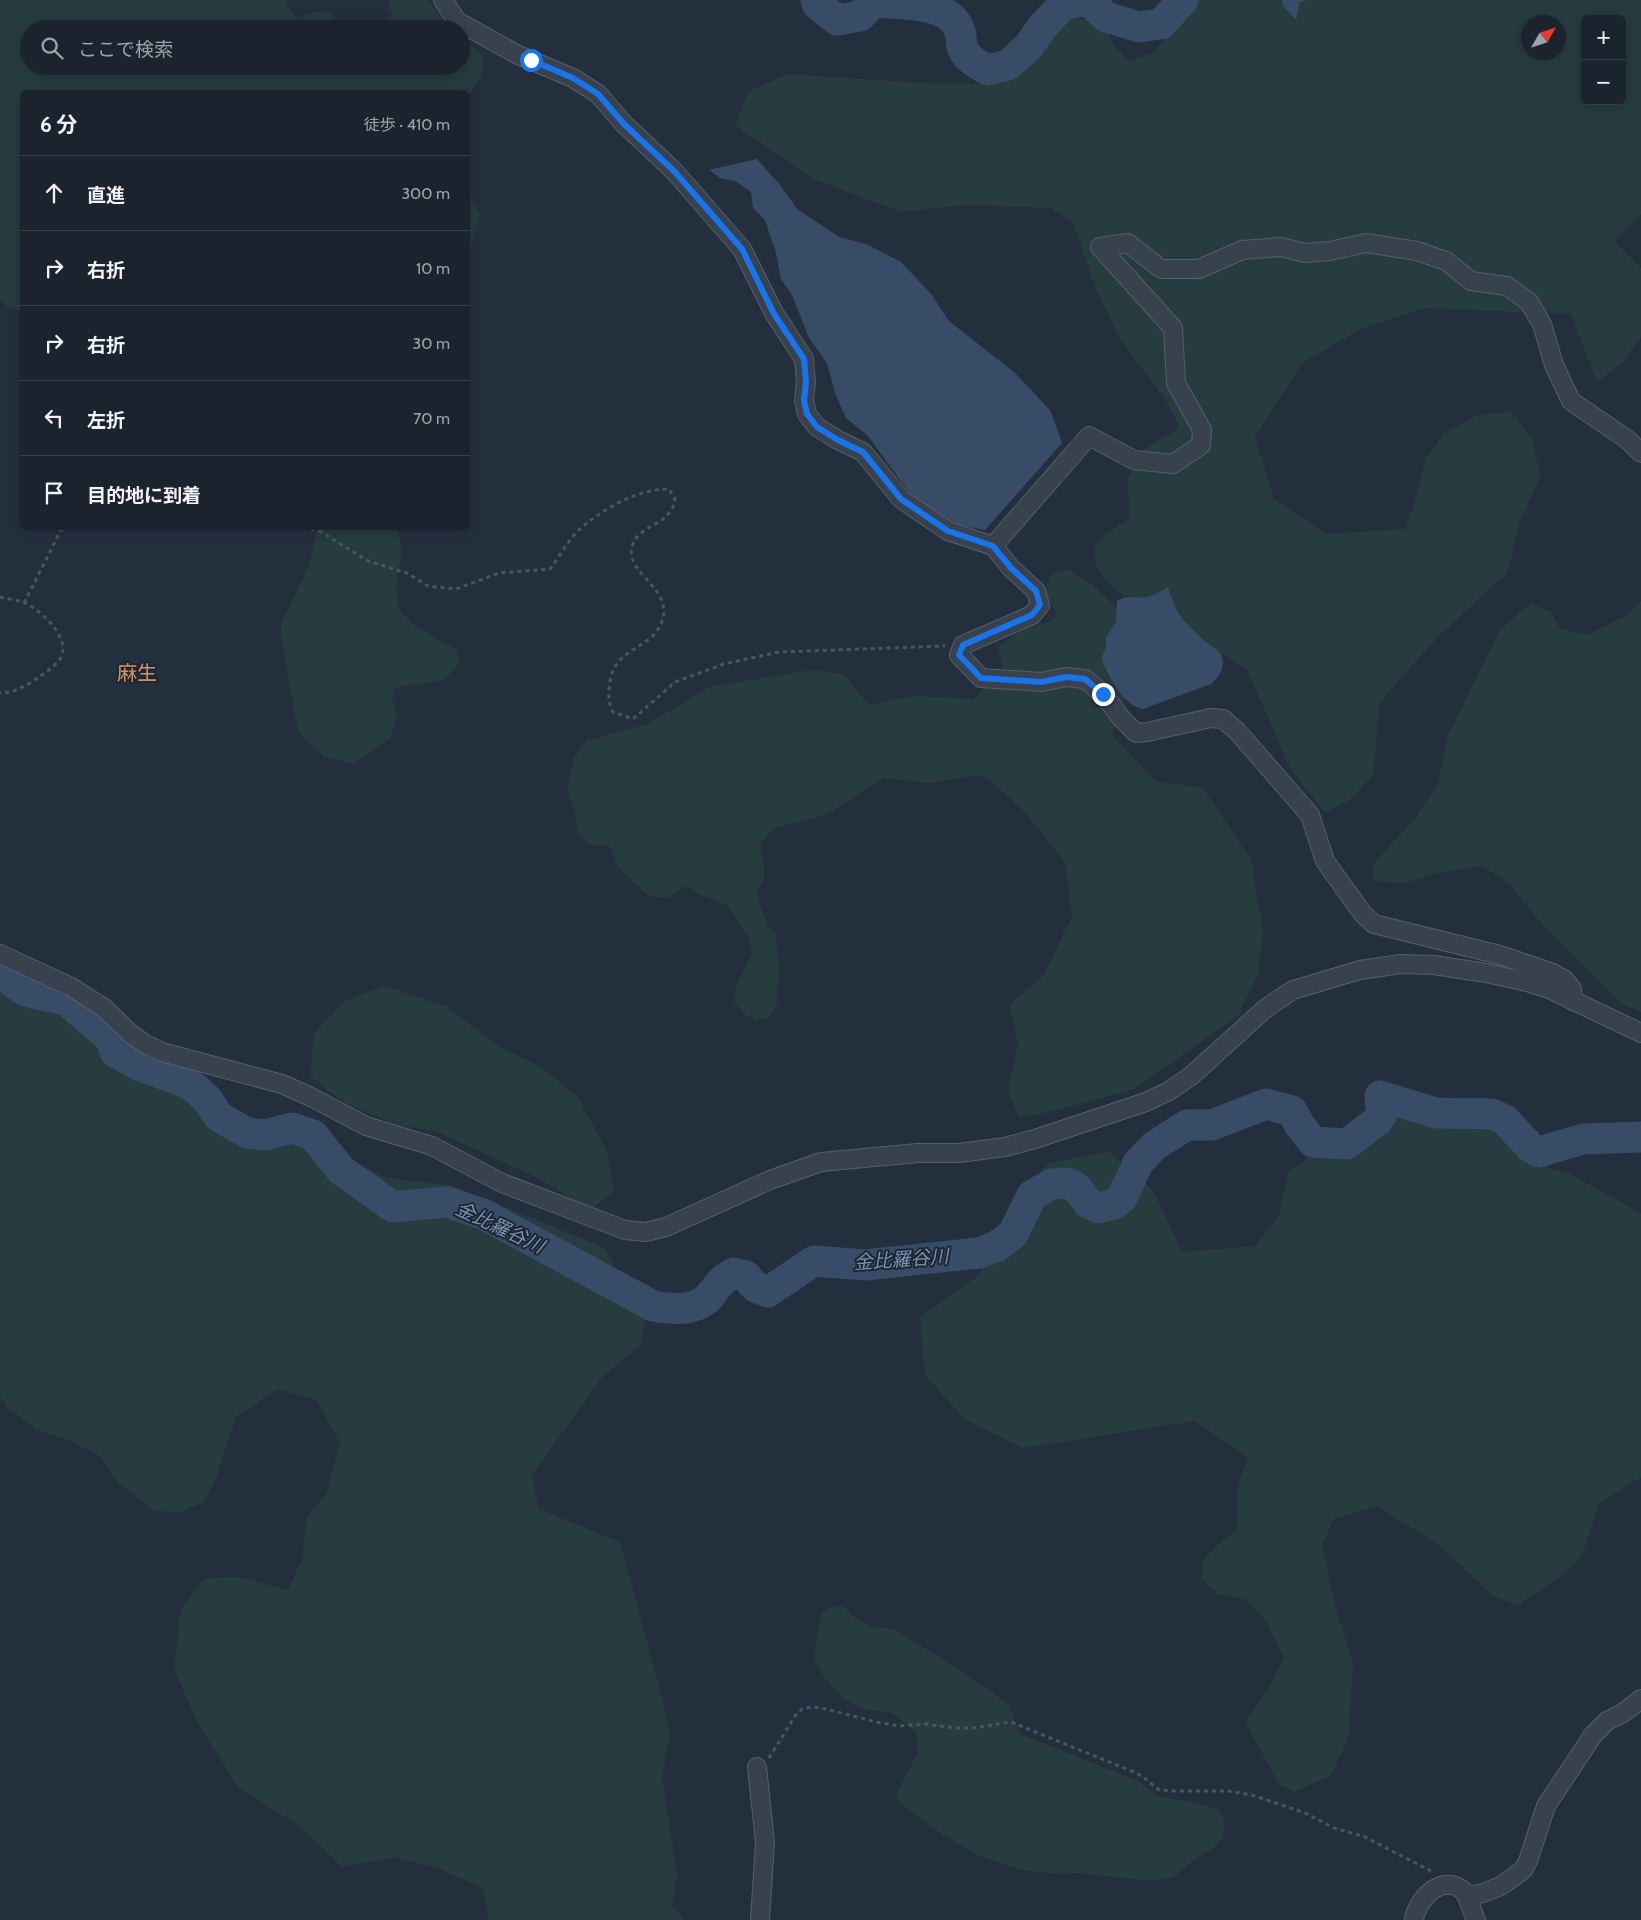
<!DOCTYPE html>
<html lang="ja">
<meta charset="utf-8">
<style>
:root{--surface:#1b232e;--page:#242b36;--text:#f1f3f6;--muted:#a0a4aa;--line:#39404a}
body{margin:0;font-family:Cabin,"Noto Sans JP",sans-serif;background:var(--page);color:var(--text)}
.controls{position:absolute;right:15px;top:15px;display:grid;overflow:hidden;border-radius:8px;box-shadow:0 2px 12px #0003}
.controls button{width:45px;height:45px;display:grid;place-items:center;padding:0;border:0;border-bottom:1px solid var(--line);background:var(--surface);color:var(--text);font:25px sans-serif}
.compass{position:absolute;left:1521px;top:15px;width:45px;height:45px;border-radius:50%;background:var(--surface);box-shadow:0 2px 12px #0003;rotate:51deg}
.stop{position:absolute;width:15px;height:15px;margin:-11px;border:4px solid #1a73e8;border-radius:50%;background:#fff}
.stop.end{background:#1a73e8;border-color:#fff;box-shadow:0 1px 5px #0008}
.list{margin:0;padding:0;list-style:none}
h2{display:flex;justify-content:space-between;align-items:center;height:65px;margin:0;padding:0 20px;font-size:21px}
h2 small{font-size:16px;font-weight:400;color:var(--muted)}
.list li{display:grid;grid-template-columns:32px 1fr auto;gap:15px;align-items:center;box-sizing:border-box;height:75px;padding:0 20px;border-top:1px solid var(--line)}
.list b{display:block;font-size:19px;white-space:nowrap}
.list em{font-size:16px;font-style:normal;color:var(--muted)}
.icon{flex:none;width:28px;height:28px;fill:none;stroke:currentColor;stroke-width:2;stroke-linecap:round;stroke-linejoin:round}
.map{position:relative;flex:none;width:1641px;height:1920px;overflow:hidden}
.search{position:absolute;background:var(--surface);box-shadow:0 2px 12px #0003;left:20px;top:20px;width:450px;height:55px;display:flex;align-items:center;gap:12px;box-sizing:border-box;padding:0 18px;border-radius:28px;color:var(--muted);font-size:19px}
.panel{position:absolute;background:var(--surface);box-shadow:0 2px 12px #0003;left:20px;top:90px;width:450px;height:440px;border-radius:8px}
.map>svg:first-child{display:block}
.green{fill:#263c3f;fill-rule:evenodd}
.water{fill:#394c67}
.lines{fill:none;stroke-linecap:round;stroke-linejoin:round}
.river{stroke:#394c67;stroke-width:31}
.street-casing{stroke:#565f6c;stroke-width:20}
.path{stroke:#44595c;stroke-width:3;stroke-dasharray:4 4;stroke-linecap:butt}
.street{stroke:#38414e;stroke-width:18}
.route{stroke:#1a73e8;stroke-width:6}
.labels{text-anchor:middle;stroke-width:4;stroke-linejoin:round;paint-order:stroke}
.water-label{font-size:19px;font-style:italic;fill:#7c92b1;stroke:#1d2633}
.quarter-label{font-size:20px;fill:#d59563;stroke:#1d2633}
</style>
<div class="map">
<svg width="1641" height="1920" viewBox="0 0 1641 1920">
<rect width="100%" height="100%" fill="#242f3e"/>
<!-- green -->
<g class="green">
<polygon points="0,0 287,0 286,4 297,18 315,12 333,13 338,29 29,29 29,66 461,66 461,36 483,56 482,76 468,96 468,92 22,92 22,312 6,306 0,298"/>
<polygon points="390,0 427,0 452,29 384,29 382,24 393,15 389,7"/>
<path d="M1198,0h84l1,6 13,13 4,-17 7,-2h334v214l-27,27 27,27v69l-20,27 -24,18 -26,-68 -147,-6 -61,20 -60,34 -48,75 19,62 53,35 78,-5 13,-38 8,-33 19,-25 33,-18 33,-3 22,28 7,38 -21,45 -11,49 -71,66 -57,64 -7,73 -22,24 -26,14 -35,-45 -43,-99 -27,-16 -30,-25 -17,-23 -5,-18c-25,15 -47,15 -64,-10 -3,-4 -7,-9 -8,-14 -2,-4 -1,-10 -2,-15l11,-13 24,-16 -1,-40 16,-30 36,-21 -15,-29 -44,-58 -25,-52 -23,-67 -22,-14 -87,-3 -63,7 -88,-33 -78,-54 14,-34 39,-17 132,9 83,1 69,-67 30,6 14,26 14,12 24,-8 37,-47zM1585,19h37v82h-37zM1528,22h30v30h-30z"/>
<polygon points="468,191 480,215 472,243 468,247"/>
<polygon points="317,528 397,528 402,550 396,587 399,610 416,627 457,650 460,663 444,680 396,687 392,698 397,716 390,739 353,764 323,756 298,732 281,636 281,623 310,564"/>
<path d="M1067,569c20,10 36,24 50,40l-1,14 -10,14v10l-5,12 24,40 -13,36 44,46 47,7 48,72 12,72 -5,42 -20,42 -104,73 -77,21 -37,8 -12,-25 10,-50 -9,-38 35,-30 28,-59 -7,-54 -45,-55 -37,-32 -54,8 -45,-5 -58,37 -51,13 -11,10 -4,11 4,16v14l-7,13 3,13 8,20 8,10 3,31 -2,38 -7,13 -13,4 -12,-6 -11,-13 3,-18 15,-31 -4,-16 -21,-32 -26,-10 -15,-9 -19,12 -19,-2 -31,-30 -7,-20 -20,-1 -13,-13 -2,-17 -7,-26 5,-30 13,-18 61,-17 63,-37 101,-17 33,4 25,31 46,-9 59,3 29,-32 -6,-19 24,-19 29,-7 7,-8 -12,-23 6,-17z"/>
<polygon points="1641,601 1641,1012 1621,1003 1542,924 1510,884 1481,865 1439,873 1405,883 1374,881 1373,864 1416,817 1438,783 1448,736 1500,630 1530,603 1552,612 1560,629 1587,635 1625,616"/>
<polygon points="384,986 447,1007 500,1047 540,1066 578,1097 607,1151 614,1192 595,1206 584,1207 540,1179 435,1131 397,1125 346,1104 310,1076 314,1033 344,1001"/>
<polygon points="0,987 18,998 59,1007 104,1042 122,1073 193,1095 311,1139 386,1178 450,1185 603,1247 646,1318 641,1345 603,1376 532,1475 539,1509 620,1542 657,1679 670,1732 662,1778 677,1875 672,1905 683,1917 683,1920 489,1920 483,1888 440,1869 394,1857 342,1867 298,1825 239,1788 198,1724 174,1670 181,1608 205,1578 239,1577 288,1590 303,1557 306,1518 327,1493 340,1443 316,1400 277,1389 237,1416 227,1442 218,1474 204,1502 177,1513 153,1510 117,1481 100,1456 71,1441 36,1430 7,1407 0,1397"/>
<polygon points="1378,1111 1492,1126 1514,1140 1549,1168 1568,1173 1641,1213 1641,1477 1599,1504 1582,1556 1558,1579 1517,1605 1493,1596 1439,1545 1377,1506 1334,1519 1322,1546 1336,1607 1353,1664 1348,1740 1331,1775 1295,1792 1279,1784 1245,1722 1267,1691 1284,1657 1266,1621 1244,1599 1218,1594 1201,1578 1204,1559 1223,1540 1237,1531 1238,1484 1248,1458 1195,1421 1023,1448 964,1419 925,1375 920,1317 979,1275 1016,1192 1050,1163 1109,1151 1153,1190 1182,1252 1255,1246 1280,1214 1288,1172"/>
<polygon points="843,1606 855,1618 872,1627 894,1629 960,1670 1009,1705 1020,1734 1136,1780 1158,1796 1200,1804 1218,1810 1224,1819 1223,1838 1215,1847 1192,1861 1173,1878 1150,1881 1078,1873 1061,1874 1020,1870 973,1853 936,1830 899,1803 897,1792 918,1752 916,1732 892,1713 866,1710 844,1699 826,1680 814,1660 821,1614 831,1607"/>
</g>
<!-- water -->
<g class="water">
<polygon points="1282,0 1307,0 1300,2 1296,20 1283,6"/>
<polygon points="757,159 780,185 797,209 839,237 866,244 901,262 931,294 949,321 1015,373 1050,410 1062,443 985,530 959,525 932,511 911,495 868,436 846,418 835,393 827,363 809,338 792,295 781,279 776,253 765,220 753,208 751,192 735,181 720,178 709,170"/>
<path d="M1168,587c7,26 17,36 37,54 4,3 12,8 15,12 7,12 0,23 -9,31l-68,25c-19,-2 -34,-33 -42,-50l5,-12v-10l10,-15 1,-21c11,-7 16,-2 28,-4 8,-1 16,-6 23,-10z"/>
</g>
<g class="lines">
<!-- river -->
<g class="river">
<path d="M816,0l2,5 19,15 23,-4 14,-14c25,2 78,-1 86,30 2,5 1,10 2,15 5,12 15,17 26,23l20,-5 20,-18 15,-21 20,-21 24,-5"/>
<polyline points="1088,0 1106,17 1139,27 1161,24 1183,0"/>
<path d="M0,973l25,18 41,9 46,40 3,12 26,14 38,14 16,8 12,11 11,17 29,17 18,2 27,-7 21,7 28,35 52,37 54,-5 36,12 170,92c19,3 41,6 56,-9 8,-10 13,-19 25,-24l12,3 9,11 13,5 46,-31 51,4 114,-12 18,-7 16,-12 19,-39 20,-11 16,-1 9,5 11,15 10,5 16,-4 8,-6 16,-35 16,-17 33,-21h25l54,-21 26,7 7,13 14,18 34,2 30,-23 5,-7 -2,-18 56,17 56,1 13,6 25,27 9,5 44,-13 58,-2"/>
</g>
<!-- street casing -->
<g class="street-casing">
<g id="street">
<polyline points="443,0 457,21 516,54 573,78 598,94 624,124 674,171 742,249 774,313 804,359 806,382 804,400 807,414 817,427 838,440 863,452 901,499 948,531 993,546 1011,568 1036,591 1040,605 1032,615 963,645 959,655 981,678 1041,682 1066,677 1085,679 1103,694 1122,719 1136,733 1147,732 1211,718 1223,719 1237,731 1310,815 1325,861 1363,914 1374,924 1500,955 1553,973 1565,980 1572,989 1573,1001"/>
<polyline points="993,546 1089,436 1134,460 1173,464 1201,445 1202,430 1176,383 1173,328 1100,247 1128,243 1161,269 1199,269 1242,250 1281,247 1305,253 1330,251 1366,243 1417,251 1446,261 1471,281 1507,286 1529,302 1542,324 1554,365 1571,401 1628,440 1641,453"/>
<polyline points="0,954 71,987 104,1008 131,1034 145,1044 162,1052 282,1084 311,1097 366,1126 432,1146 502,1183 625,1230 646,1232 666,1227 770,1180 821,1162 918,1153 959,1153 1005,1147 1035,1139 1146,1102 1169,1091 1191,1076 1266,1008 1293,990 1360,970 1401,964 1434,965 1486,973 1527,982 1549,989 1641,1033"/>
<polyline points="757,1767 765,1842 760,1920"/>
<polyline points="1467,1896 1483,1893 1501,1886 1523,1870 1528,1861 1546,1806 1593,1735 1607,1721 1623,1713 1641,1699"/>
<path d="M1414,1920c2,-19 26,-46 47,-31 8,6 10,21 15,31"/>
</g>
</g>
<!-- path -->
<g class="path">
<path d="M303,528l15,2 50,31 39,12 21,13 28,3 43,-16 51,-4c10,-13 19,-31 31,-41 24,-20 56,-39 88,-39l6,10c-4,28 -38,25 -43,48 -7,28 44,41 29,77 -11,26 -47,23 -51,59 -2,12 -2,18 3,29l20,7 42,-37 49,-18 55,-12 166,-6"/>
<path d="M0,597c7,2 16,3 23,5 17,7 50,37 37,57 -5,7 -14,13 -21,18 -12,8 -24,16 -39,16"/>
<polyline points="24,603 61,530 71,528"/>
<polyline points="769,1758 795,1716 802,1709 812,1707 822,1708 876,1722 899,1726 925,1724 956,1728 972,1728 1011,1722 1129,1770 1142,1776 1159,1790 1177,1791 1228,1791 1252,1795 1305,1813 1334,1828 1365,1837 1431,1871"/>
</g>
<!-- street -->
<use href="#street" class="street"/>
</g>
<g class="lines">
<!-- route -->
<polyline class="route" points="531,60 573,78 598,94 624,124 674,171 742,249 774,314 804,359 806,382 804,400 807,414 817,427 838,440 863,452 901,499 948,531 993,546 1011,568 1036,591 1040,605 1032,615 963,645 959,655 981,678 1041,682 1066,677 1085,679 1103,694"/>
</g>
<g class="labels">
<!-- water labels -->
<g class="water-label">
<text transform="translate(500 1227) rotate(25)" y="7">金比羅谷川</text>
<text transform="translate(901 1259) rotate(-4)" y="7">金比羅谷川</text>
</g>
<!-- quarter labels -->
<g class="quarter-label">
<text x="137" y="680">麻生</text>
</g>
</g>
</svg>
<div class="controls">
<button>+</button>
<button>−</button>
</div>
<svg class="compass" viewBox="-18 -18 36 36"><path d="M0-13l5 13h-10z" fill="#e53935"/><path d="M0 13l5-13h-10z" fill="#a0a4aa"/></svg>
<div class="stop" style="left:531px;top:60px"></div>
<div class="stop end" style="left:1103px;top:694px"></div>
<div class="search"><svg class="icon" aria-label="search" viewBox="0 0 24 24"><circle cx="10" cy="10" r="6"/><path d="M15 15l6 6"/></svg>ここで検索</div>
<section class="panel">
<h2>6 分<small>徒歩 · 410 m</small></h2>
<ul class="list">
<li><svg class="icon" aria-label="ahead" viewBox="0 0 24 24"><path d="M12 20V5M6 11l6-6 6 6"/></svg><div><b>直進</b></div><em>300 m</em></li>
<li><svg class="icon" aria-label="right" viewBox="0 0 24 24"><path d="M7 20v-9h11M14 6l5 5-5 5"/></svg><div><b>右折</b></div><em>10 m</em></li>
<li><svg class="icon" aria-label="right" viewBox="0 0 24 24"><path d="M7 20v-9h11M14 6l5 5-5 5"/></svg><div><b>右折</b></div><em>30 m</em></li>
<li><svg class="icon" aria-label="left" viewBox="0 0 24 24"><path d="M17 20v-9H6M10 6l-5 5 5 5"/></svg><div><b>左折</b></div><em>70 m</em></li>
<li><svg class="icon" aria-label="arrive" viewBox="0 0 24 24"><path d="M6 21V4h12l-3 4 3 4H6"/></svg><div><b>目的地に到着</b></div></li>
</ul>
</section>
</div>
